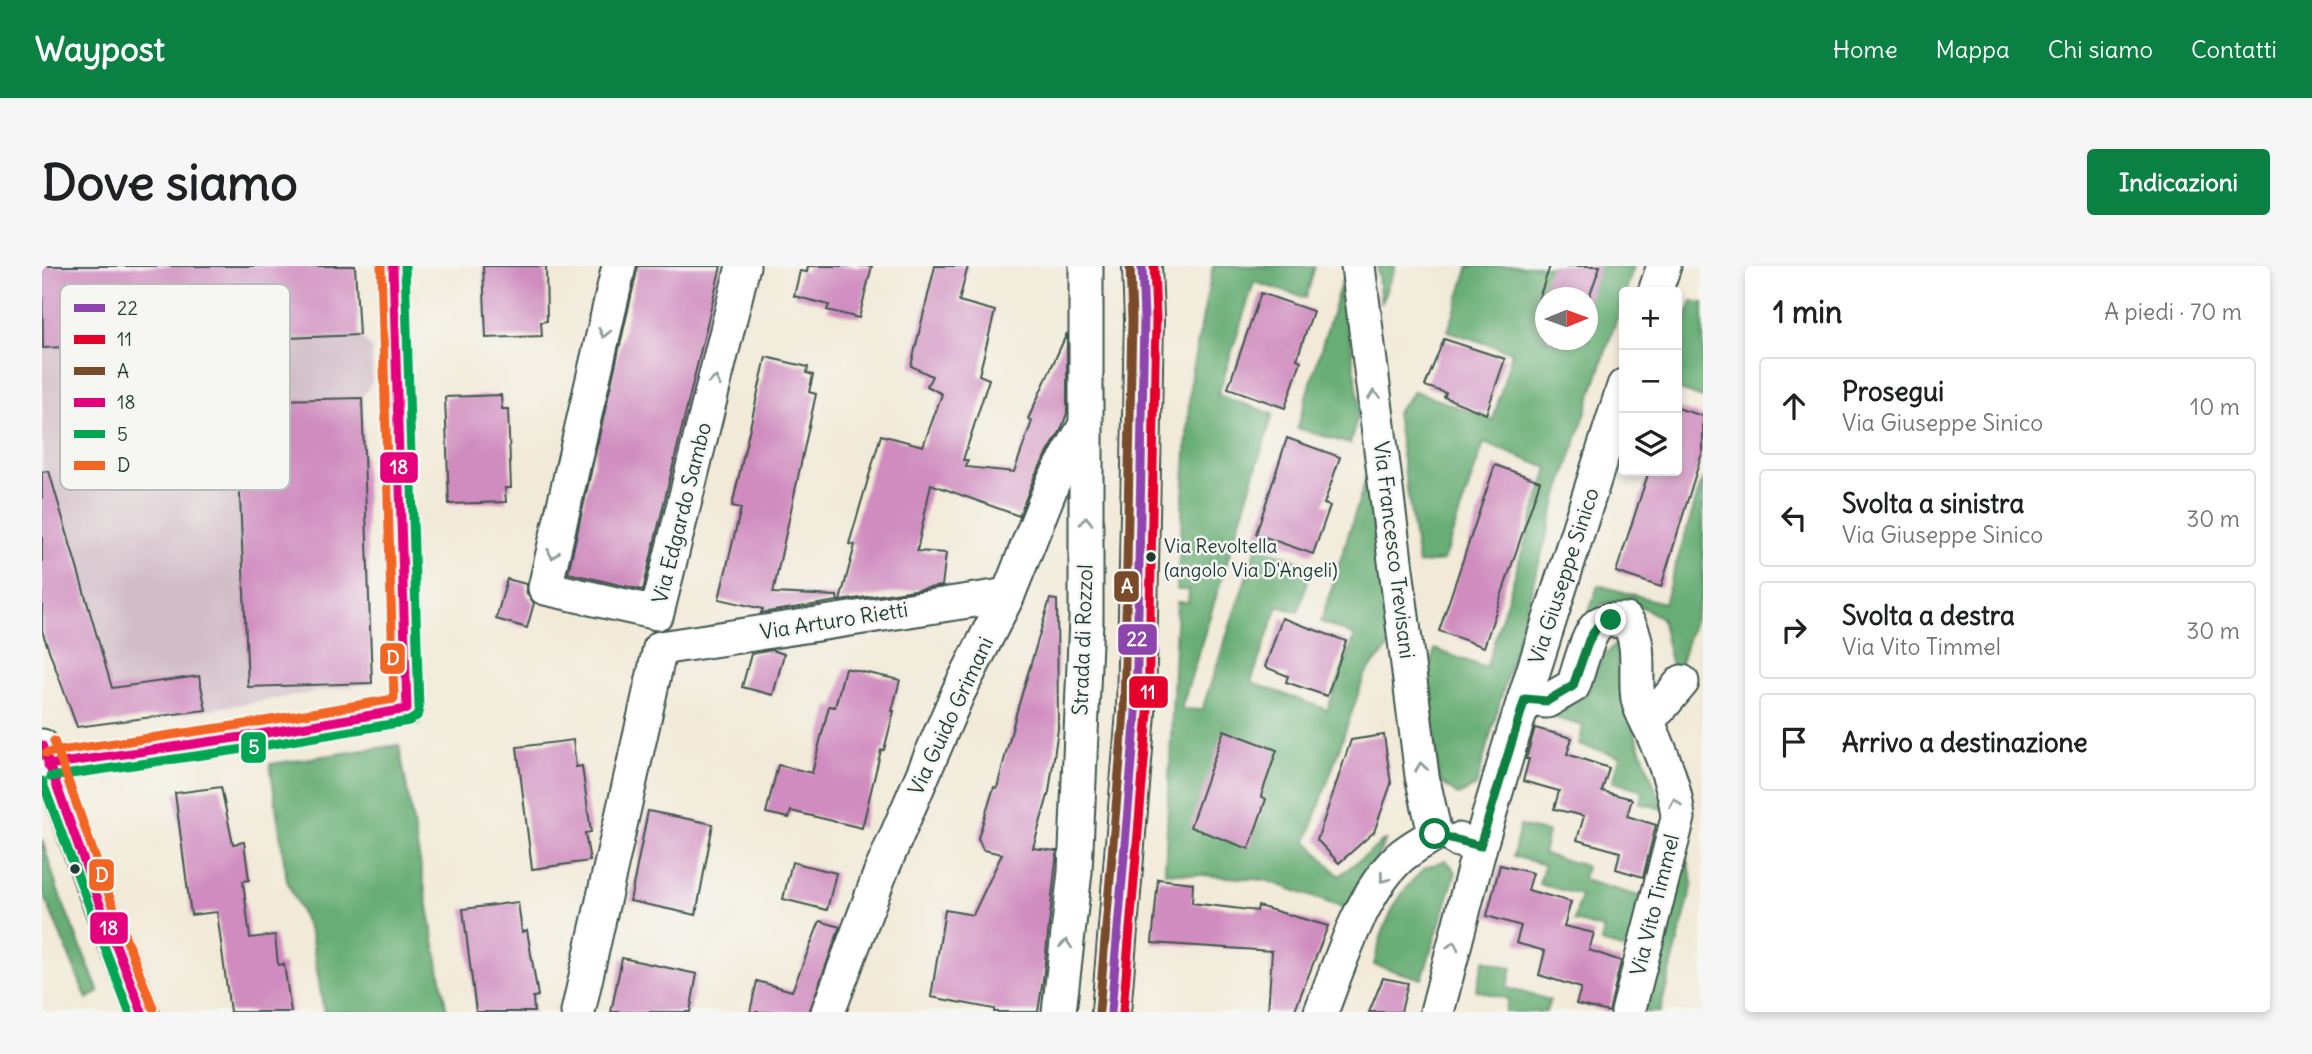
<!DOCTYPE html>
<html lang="it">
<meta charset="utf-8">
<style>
:root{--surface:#fff;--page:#f6f6f6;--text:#202124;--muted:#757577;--line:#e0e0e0;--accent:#0b8043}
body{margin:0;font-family:Delius,sans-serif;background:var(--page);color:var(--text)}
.controls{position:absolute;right:21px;top:21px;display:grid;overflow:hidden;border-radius:7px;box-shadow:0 4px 10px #0003}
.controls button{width:63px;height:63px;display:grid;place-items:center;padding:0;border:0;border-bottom:2px solid var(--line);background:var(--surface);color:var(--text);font:35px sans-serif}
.compass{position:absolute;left:1493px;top:21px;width:63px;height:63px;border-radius:50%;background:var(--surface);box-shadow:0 4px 10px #0003;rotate:89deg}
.stop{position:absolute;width:21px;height:21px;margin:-16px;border:5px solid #0b8043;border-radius:50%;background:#fff}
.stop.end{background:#0b8043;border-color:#fff;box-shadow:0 2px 7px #0008}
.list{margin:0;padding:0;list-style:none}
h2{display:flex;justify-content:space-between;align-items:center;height:91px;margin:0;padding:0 28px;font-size:30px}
h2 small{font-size:23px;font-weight:400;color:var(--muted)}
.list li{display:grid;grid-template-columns:46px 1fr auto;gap:21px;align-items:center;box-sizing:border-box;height:98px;margin:0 14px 14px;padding:0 14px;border:2px solid var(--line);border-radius:7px}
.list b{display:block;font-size:26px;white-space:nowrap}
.list p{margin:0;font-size:23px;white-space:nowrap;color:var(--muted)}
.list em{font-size:23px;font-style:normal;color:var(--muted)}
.icon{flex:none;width:38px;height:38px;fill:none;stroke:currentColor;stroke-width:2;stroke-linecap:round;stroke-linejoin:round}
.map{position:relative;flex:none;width:1661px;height:746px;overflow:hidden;border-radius:7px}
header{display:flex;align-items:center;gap:42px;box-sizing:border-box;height:98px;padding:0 35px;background:var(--accent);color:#fff}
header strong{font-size:33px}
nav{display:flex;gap:38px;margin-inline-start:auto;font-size:24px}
.intro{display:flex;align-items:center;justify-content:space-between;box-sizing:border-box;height:168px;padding:0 42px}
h1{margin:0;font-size:49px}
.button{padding:18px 32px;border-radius:7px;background:var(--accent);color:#fff;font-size:24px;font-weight:700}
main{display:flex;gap:42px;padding:0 42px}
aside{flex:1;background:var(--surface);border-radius:7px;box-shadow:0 4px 10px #0003}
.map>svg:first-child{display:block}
.industrial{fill:#d2bdc7}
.forest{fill:#67ad74;stroke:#437554;stroke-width:2;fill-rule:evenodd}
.building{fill:#d08cbf}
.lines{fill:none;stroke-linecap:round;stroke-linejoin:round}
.minor-casing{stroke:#3f574d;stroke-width:37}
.major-casing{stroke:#3f574d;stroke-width:42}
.minor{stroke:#fff;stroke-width:33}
.major{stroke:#f8bd88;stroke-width:38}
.bus-1-casing{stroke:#f6f6f2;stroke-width:14}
.bus-2-casing{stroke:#f6f6f2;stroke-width:14}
.bus-3-casing{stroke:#f6f6f2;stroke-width:14}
.bus-4-casing{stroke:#f6f6f2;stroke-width:14}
.bus-5-casing{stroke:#f6f6f2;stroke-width:14}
.bus-6-casing{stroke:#f6f6f2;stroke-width:14}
.bus-1{stroke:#8e44ad;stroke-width:9}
.bus-2{stroke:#e4002b;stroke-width:9}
.bus-3{stroke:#7a4b2a;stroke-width:9}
.bus-4{stroke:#e5007d;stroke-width:9}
.bus-5{stroke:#00a651;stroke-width:9}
.bus-6{stroke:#f26522;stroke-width:9}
.oneway{stroke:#8f9e9a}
.route{stroke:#0b8043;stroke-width:9}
.bus-dot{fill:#1f3d34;stroke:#f6f6f2;stroke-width:2.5}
.labels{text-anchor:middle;stroke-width:5;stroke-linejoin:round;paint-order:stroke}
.bus-label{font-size:19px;fill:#1f3d34;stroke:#f6f6f2;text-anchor:start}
.street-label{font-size:21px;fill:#1f3d34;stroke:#f6f6f2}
.key{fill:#f6f6f2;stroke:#b6beb9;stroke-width:2}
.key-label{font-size:19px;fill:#1f3d34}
.line-badge{stroke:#f6f6f2;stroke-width:2.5}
.badge-label{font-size:19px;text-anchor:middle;font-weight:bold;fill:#fff}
</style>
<header>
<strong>Waypost</strong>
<nav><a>Home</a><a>Mappa</a><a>Chi siamo</a><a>Contatti</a></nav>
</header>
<div class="intro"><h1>Dove siamo</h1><a class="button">Indicazioni</a></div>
<main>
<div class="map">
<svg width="1661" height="746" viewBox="0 0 1661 746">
<rect width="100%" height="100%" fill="#f6f6f2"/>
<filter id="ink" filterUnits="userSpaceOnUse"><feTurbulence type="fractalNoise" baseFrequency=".0143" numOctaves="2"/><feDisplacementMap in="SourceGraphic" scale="14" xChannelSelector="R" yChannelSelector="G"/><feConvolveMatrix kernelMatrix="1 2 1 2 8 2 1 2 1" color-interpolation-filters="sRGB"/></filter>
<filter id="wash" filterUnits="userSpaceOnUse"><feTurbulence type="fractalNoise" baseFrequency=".00686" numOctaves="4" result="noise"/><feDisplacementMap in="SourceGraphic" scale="28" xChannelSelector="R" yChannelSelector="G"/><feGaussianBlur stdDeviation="1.57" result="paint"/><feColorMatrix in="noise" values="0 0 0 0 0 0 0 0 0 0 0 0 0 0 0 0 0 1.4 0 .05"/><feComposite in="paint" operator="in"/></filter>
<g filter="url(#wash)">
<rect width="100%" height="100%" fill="#f2ead8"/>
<!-- industrial -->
<polygon class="industrial" points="0,0 313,0 317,68 330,83 330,116 320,132 330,417 164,444 35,461 0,365"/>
<!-- forest -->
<g class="forest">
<polygon points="1171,0 1273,0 1264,32 1212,16 1176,129 1231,148 1139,443 1160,444 1215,279 1270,300 1256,346 1236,340 1209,416 1285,444 1313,370 1279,356 1325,209 1348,380 1323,408 1265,575 1297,610 1344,573 1310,645 1223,614 1123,606 1135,336 1146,336 1147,324 1135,324 1149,109"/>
<polygon points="1335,0 1353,0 1339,38"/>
<path d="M1427,0h165l-76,230 -82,290 -18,9 -19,-14 -12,-104 8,-28 51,19 62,-200 -64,-25 -41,118 -25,3 -22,-151 18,-22 79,29 19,-68 -64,-21zM1504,32h42v42h-42z"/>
<polygon points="1300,14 1318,142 1308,178 1255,162"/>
<polygon points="1650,35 1661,37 1661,132 1635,123 1635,80"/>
<polygon points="1661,211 1661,326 1633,415 1619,352 1593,337 1559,338 1527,407 1556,319 1622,337"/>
<polygon points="1574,378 1579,430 1621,543 1598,537 1601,524 1571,516 1578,490 1537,479 1541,460 1510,451 1545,428 1559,393"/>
<polygon points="357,479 405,746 282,746 269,669 245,615 228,498"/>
<polygon points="1478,560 1506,567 1501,588 1544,600 1541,614 1604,632 1590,685 1559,676 1562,663 1532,655 1539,629 1497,618 1502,599 1471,590"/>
<polygon points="0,573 16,625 57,726 45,733 0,624"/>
<polygon points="1644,585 1651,617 1618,746 1600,746"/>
<path d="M1404,594l10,12 -34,107 -48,-14c7,-36 20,-68 47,-93 6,-6 17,-9 25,-12z"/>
<polygon points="1442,694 1470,702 1465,722 1508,734 1504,746 1463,746 1466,733 1434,724"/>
</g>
<g id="blocks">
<!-- building -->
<g class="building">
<polygon points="0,0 313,0 317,69 1,82"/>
<polygon points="441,0 504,0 505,55 499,56 500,70 444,72"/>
<polygon points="596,0 679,0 601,324 526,307"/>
<polygon points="766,0 830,0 817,52 785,44 787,39 752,30 758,5 765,6"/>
<polygon points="893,0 926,0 917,35 953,45 937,109 947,113 921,194 926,194 924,201 972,206 990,155 986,153 1025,67 1025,147 1019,164 993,209 977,250 889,218 875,285 904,287 900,320 798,335 813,279 807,278 839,169 881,180 900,128 885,120 890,110 869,100"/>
<polygon points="1508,0 1558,0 1545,37 1545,32 1503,32 1503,41 1495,38"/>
<polygon points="1219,27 1271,45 1255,93 1259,95 1243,142 1186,122"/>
<polygon points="1402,73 1463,93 1444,148 1402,131 1404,127 1383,120"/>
<polygon points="724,91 766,101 765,107 771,109 767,126 774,128 731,327 795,330 796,335 719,347 721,343 677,333 699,242 690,240"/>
<polygon points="459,129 460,143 466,143 469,222 463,222 464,236 407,238 403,131"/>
<polygon points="320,132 330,417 206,421 194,135"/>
<polygon points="1635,142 1661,150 1661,184 1619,321 1574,306 1607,205 1635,205"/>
<polygon points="1245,172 1298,191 1282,238 1288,240 1271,288 1214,268"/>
<polygon points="1453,199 1498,215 1442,381 1397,365"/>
<polygon points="7,205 70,422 157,410 164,444 35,461 0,365 0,206"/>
<polygon points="465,313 484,318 485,328 492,337 485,362 454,353"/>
<polygon points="1008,333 1015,334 1016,463 1007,526 991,582 1015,585 1001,714 996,746 952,746 952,743 889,731 903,644 931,649 960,588 941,584 936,572 952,521 955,522 974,448"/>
<polygon points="1240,352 1304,375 1285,430 1244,416 1246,410 1223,401"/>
<polygon points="730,384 742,388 731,429 700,421 709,388"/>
<polygon points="803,402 858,414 850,445 852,445 842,484 839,484 820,562 749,545 747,552 724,547 736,499 770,507 787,440 793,441"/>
<polygon points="1493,462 1530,472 1525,488 1567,502 1560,525 1590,533 1585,550 1614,559 1601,611 1574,603 1578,586 1535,574 1542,550 1512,543 1517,525 1481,515 1487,493 1484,493"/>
<polygon points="1182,464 1235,484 1219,530 1224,533 1207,583 1148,561"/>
<polygon points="1342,469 1349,518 1332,566 1297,597 1275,574 1309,474"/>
<polygon points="531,474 534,501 540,500 549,566 543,567 548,595 490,603 475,481"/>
<polygon points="179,521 191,578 202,576 207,614 201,615 208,672 233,669 236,699 242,698 249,746 188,746 175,646 149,649 133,527"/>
<polygon points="606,545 671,558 654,649 588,635"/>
<polygon points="750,596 794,607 785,644 741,633"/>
<polygon points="1458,599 1491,607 1486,624 1529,636 1522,660 1552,667 1547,684 1579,695 1567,746 1534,738 1539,722 1497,709 1503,685 1474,677 1479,660 1445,650"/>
<polygon points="1116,613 1151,617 1150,637 1215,645 1216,640 1286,660 1252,746 1226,746 1230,685 1110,677"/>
<polygon points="476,636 480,666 485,664 496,730 491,731 492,746 434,746 421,643"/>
<polygon points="778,655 798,661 767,746 708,746 715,715 750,725"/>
<polygon points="580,692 655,708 648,746 569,746"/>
<polygon points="1341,712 1366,717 1359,746 1327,746"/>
</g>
</g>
</g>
<g filter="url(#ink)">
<use href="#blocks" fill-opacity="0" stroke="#3f574d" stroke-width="2"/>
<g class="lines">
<!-- minor casing -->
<g class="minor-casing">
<g id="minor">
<polyline points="577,0 503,322 615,347 701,0"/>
<polyline points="1316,0 1380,510 1393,568"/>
<polyline points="1613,26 1622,0"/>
<path d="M1483,433l22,2 26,-15c6,-15 14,-53 26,-62 7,-5 19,-4 27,-4 17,22 8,53 12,79 2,12 10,24 15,35 11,26 23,56 25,84l-50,194"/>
<polyline points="1605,454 1618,442 1640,416"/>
<polyline points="0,480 52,623 100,746"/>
<polyline points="6,499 200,471 365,443 351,0"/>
<polyline points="1438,580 1469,475 1582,120"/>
<polyline points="536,746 618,382 966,329"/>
<polyline points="786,746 838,608 916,427 966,329 1011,216 1042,162"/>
<polyline points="1017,746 1033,606 1044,353 1044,0"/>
<path d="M1279,746c19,-49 39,-117 78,-154 10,-9 25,-17 36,-24"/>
<polyline points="1395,746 1438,580 1416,574"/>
</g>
</g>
<!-- major casing -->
<g class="major-casing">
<polyline id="major" points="1069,746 1094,447 1102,53 1100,0"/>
</g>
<!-- minor -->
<use href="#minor" class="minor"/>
<!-- major -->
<use href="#major" class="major"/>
<!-- bus-1 casing -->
<g class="bus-1-casing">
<polyline id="bus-1" points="1069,746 1094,447 1102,53 1100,0"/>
</g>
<!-- bus-2 casing -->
<g class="bus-2-casing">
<polyline id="bus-2" points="1081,746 1106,447 1114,53 1112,0"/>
</g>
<!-- bus-3 casing -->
<g class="bus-3-casing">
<polyline id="bus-3" points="1057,745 1082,446 1090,53 1088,0"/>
</g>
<!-- bus-4 casing -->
<g class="bus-4-casing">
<g id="bus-4">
<polyline points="0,479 52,623 100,746"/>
<polyline points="6,499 200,471 365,443 351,0"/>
</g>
</g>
<!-- bus-5 casing -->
<g class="bus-5-casing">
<g id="bus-5">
<polyline points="8,511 202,483 367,455 375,450 377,443 363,0"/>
<polyline points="0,515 87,746"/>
</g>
</g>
<!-- bus-6 casing -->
<g class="bus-6-casing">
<g id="bus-6">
<polyline points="12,475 63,619 111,742"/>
<polyline points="4,487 198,459 352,433 339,0"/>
</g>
</g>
<!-- bus-1 -->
<use href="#bus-1" class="bus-1"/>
<!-- bus-2 -->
<use href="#bus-2" class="bus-2"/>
<!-- bus-3 -->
<use href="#bus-3" class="bus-3"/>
<!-- bus-4 -->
<use href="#bus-4" class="bus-4"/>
<!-- bus-5 -->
<use href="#bus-5" class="bus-5"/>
<!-- bus-6 -->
<use href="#bus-6" class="bus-6"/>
</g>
<!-- one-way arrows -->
<defs><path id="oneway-chevron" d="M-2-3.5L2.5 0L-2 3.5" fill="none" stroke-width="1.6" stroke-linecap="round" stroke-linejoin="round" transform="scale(1.75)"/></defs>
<g class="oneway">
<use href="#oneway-chevron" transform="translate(562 67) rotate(103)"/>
<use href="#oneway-chevron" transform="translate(673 115) rotate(-76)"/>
<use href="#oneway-chevron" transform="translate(1332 129) rotate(-97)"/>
<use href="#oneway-chevron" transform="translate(1044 255) rotate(-90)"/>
<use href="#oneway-chevron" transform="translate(511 288) rotate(103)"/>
<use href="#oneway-chevron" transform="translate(1379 501) rotate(-98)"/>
<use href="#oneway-chevron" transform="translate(1633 537) rotate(-101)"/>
<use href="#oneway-chevron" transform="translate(1342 612) rotate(129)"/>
<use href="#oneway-chevron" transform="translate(1024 678) rotate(-84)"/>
<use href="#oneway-chevron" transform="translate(1411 680) rotate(-76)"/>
</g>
</g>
<g class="lines" filter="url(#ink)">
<!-- route -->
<polyline class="route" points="1393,568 1438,580 1483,433 1505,435 1531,420 1547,374 1557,358 1569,354"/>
</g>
<!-- markers -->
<g class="bus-dot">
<circle cx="1109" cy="291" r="6"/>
<circle cx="33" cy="603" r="6"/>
</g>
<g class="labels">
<!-- bus labels -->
<g class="bus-label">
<text x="1122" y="287">Via Revoltella<tspan x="1122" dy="24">(angolo Via D'Angeli)</tspan></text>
</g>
<!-- street labels -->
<g class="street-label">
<text transform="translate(640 247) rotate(-76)" y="7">Via Edgardo Sambo</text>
<text transform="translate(1352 284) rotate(83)" y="7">Via Francesco Trevisani</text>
<text transform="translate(1522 310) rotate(-72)" y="7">Via Giuseppe Sinico</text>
<text transform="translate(792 355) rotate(-9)" y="7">Via Arturo Rietti</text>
<text transform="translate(1041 374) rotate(-88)" y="7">Strada di Rozzol</text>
<text transform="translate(909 450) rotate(-65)" y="7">Via Guido Grimani</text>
<text transform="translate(1613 639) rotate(-76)" y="7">Via Vito Timmel</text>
</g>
</g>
<!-- legend -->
<rect x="18" y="18" width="230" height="206" rx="10" class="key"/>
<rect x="32" y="38" width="31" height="8" fill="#8e44ad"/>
<rect x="32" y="69" width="31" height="9" fill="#e4002b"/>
<rect x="32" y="101" width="31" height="8" fill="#7a4b2a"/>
<rect x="32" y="132" width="31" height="9" fill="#e5007d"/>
<rect x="32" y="164" width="31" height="8" fill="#00a651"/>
<rect x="32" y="195" width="31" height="9" fill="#f26522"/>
<g class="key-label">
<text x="75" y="49">22</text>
<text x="75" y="80">11</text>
<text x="75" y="112">A</text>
<text x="75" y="143">18</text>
<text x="75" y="175">5</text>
<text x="75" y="206">D</text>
</g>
<g class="line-badge">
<rect x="337" y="185" width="40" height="33" rx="7" fill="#e5007d"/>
<rect x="1071" y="304" width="27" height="33" rx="7" fill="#7a4b2a"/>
<rect x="1075" y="357" width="41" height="33" rx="7" fill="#8e44ad"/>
<rect x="337" y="376" width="27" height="33" rx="7" fill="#f26522"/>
<rect x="1086" y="409" width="41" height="34" rx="7" fill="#e4002b"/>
<rect x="198" y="465" width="27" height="33" rx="7" fill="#00a651"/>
<rect x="46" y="592" width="27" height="34" rx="7" fill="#f26522"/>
<rect x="47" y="645" width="40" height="34" rx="7" fill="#e5007d"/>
</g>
<g class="badge-label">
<text x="357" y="208">18</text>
<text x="1085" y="327">A</text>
<text x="1095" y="380">22</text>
<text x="351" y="399">D</text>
<text x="1106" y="433">11</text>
<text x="212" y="488">5</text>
<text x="60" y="616">D</text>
<text x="67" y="669">18</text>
</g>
</svg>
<div class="controls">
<button>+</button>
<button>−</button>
<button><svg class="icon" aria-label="layers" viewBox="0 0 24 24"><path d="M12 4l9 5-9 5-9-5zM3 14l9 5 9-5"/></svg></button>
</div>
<svg class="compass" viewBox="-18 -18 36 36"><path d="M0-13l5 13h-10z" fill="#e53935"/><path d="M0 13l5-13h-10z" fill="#757577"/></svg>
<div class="stop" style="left:1393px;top:568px"></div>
<div class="stop end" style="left:1569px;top:354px"></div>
</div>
<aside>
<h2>1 min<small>A piedi · 70 m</small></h2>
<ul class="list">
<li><svg class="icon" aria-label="ahead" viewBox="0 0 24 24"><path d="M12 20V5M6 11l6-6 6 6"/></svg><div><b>Prosegui</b><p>Via Giuseppe Sinico</p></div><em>10 m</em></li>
<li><svg class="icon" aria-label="left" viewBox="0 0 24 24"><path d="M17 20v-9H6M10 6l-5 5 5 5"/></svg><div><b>Svolta a sinistra</b><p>Via Giuseppe Sinico</p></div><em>30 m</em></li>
<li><svg class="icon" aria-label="right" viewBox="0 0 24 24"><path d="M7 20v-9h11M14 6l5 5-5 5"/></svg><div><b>Svolta a destra</b><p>Via Vito Timmel</p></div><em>30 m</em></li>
<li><svg class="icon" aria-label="arrive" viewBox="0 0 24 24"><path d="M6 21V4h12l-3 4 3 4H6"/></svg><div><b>Arrivo a destinazione</b></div></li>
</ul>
</aside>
</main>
